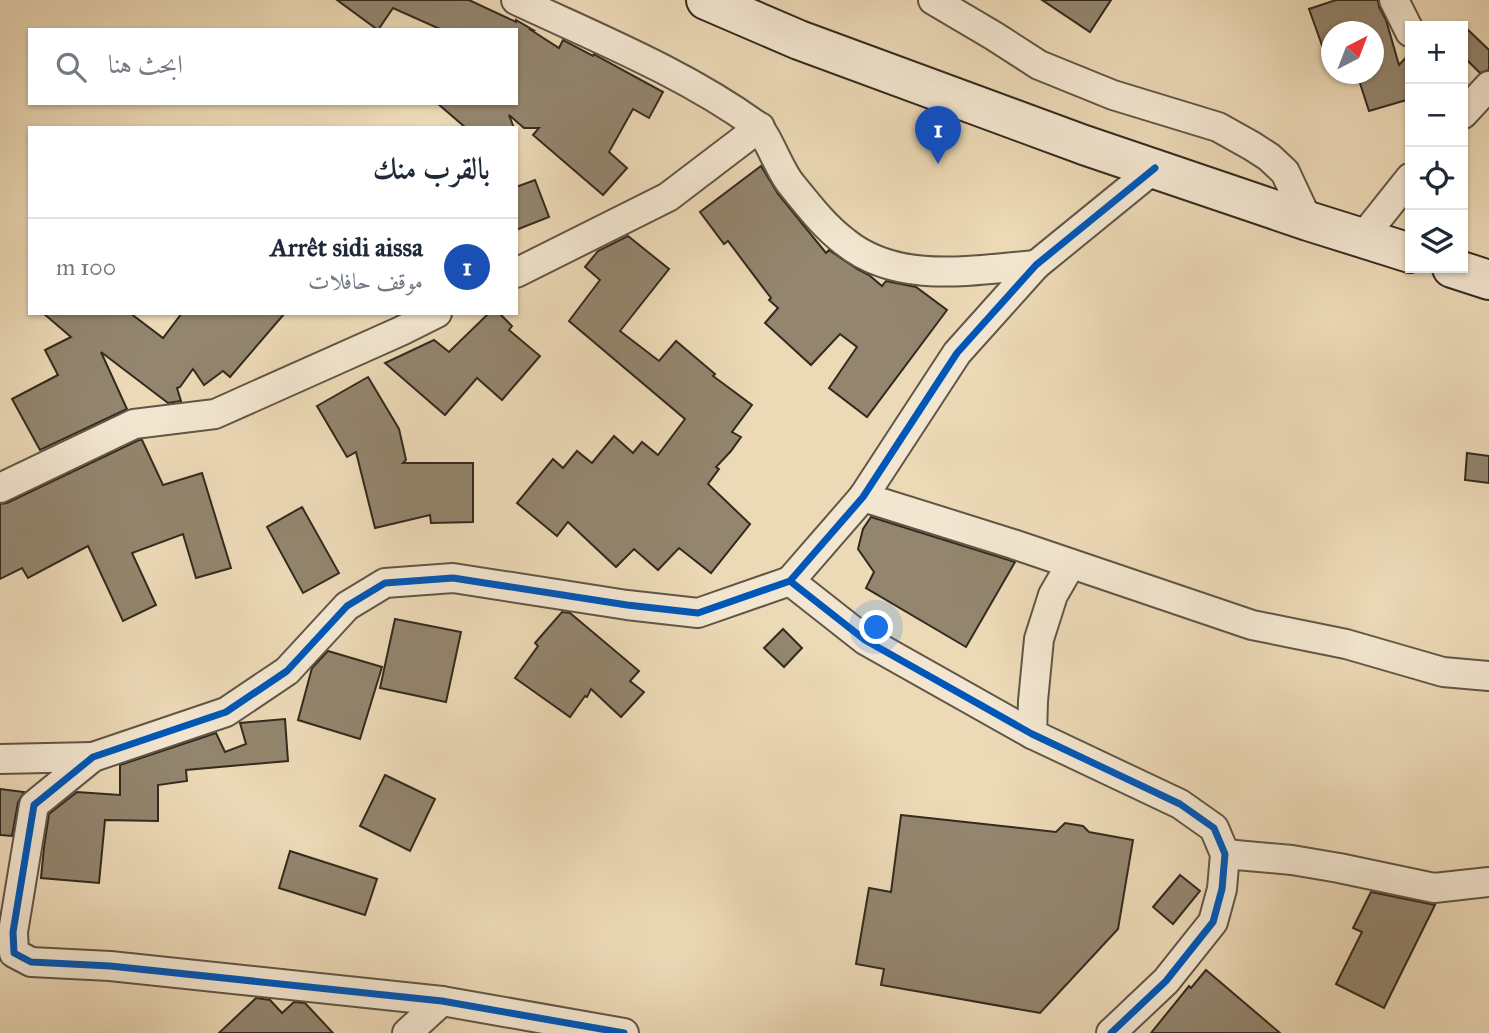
<!DOCTYPE html>
<html lang="ar">
<meta charset="utf-8">
<style>
:root{--surface:#fff;--page:#f6f6f7;--text:#1f2937;--muted:#747a83;--line:#e0e1e3;--accent:#8f2418}
body{margin:0;font-family:"IM FELL Great Primer",Amiri,serif;background:var(--page);color:var(--text);direction:rtl}
.controls{position:absolute;right:21px;top:21px;display:grid;overflow:hidden;border-radius:0px;box-shadow:0 2px 5px #0004}
.controls button{width:63px;height:63px;display:grid;place-items:center;padding:0;border:0;border-bottom:2px solid var(--line);background:var(--surface);color:var(--text);font:35px sans-serif}
.compass{position:absolute;left:1321px;top:21px;width:63px;height:63px;border-radius:50%;background:var(--surface);box-shadow:0 2px 5px #0004;rotate:42deg}
.you{position:absolute;left:877px;top:628px;width:24px;height:24px;margin:-18px;border:5px solid #fff;border-radius:50%;background:#1a73e8;box-shadow:0 0 0 10px #1a73e833}
.badge{display:grid;place-items:center;width:46px;height:46px;border-radius:50%;background:var(--accent);color:#fff;font-size:23px;font-weight:700}
.pin{position:absolute;translate:-50% -58px;filter:drop-shadow(0 2px 4px #0008)}
.pin::after{content:'';position:absolute;top:37px;width:24px;height:21px;background:inherit;clip-path:polygon(0 0,100% 0,50% 100%)}
.list{margin:0;padding:0;list-style:none}
h2{display:flex;justify-content:space-between;align-items:center;height:91px;margin:0;padding:0 28px;font-size:30px}
h2 small{font-size:23px;font-weight:400;color:var(--muted)}
.list li{display:grid;grid-template-columns:46px 1fr auto;gap:21px;align-items:center;box-sizing:border-box;height:98px;padding:0 28px;border-top:2px solid var(--line)}
.list b{display:block;font-size:26px;white-space:nowrap}
.list p{margin:0;font-size:23px;white-space:nowrap;color:var(--muted)}
.list em{font-size:23px;font-style:normal;color:var(--muted)}
.icon{flex:none;width:38px;height:38px;fill:none;stroke:currentColor;stroke-width:2;stroke-linecap:round;stroke-linejoin:round}
.map{position:relative;flex:none;width:1489px;height:1033px;overflow:hidden;direction:ltr}
.search{position:absolute;background:var(--surface);box-shadow:0 2px 5px #0004;left:28px;top:28px;width:490px;height:77px;display:flex;align-items:center;gap:18px;box-sizing:border-box;padding:0 24px;border-radius:0px;color:var(--muted);font-size:26px}
.panel{position:absolute;background:var(--surface);box-shadow:0 2px 5px #0004;left:28px;top:126px;width:490px;height:189px;border-radius:0px;direction:rtl}
.map>svg:first-child{display:block}
.building{fill:#93856e;stroke:#332a1f;stroke-width:2}
.lines{fill:none;stroke-linecap:round;stroke-linejoin:round}
.minor-casing{stroke:#615645;stroke-width:32}
.secondary-casing{stroke:#332a1f;stroke-width:42}
.minor{stroke:#f3e6d0;stroke-width:28}
.secondary{stroke:#f3e6d0;stroke-width:38}
.cycleway-casing{stroke:#f3e6d0;stroke-width:11}
.cycleway{stroke:#0057b8;stroke-width:7}
</style>
<div class="map">
<svg width="1489" height="1033" viewBox="0 0 1489 1033">
<rect width="100%" height="100%" fill="#ecd9b6"/>
<filter id="stains"><feTurbulence type="fractalNoise" baseFrequency=".00286" numOctaves="4"/><feColorMatrix values="0 0 0 0 .2 0 0 0 0 .09 0 0 0 0 .02 0 0 0 .5 -.17"/></filter>
<radialGradient id="worn" r=".72"><stop offset=".6" stop-color="#630" stop-opacity="0"/><stop offset="1" stop-color="#630" stop-opacity=".3"/></radialGradient>
<!-- building -->
<g class="building">
<polygon points="337,0 469,0 516,22 516,20 533,30 531,30 559,48 563,40 593,56 594,54 595,55 663,92 649,118 633,109 609,152 627,168 603,195 533,135 539,128 524,128 509,115 514,128 466,128 437,103 516,103 516,30 442,30 393,8 378,30"/>
<polygon points="1042,0 1111,0 1090,32"/>
<polygon points="1336,0 1378,0 1379,7 1386,20 1399,65 1410,53 1410,99 1369,111 1357,74 1374,74 1374,32 1332,32 1332,61 1328,62 1309,9"/>
<polygon points="1463,25 1489,50 1489,70 1480,73 1463,56"/>
<polygon points="761,166 778,194 826,253 829,250 857,269 869,275 882,286 886,281 916,287 947,310 867,417 829,388 857,347 840,334 811,365 765,323 778,308 769,300 771,298 728,241 724,244 700,212"/>
<polygon points="535,180 549,217 516,230 516,187"/>
<polygon points="628,236 669,269 620,331 659,361 676,341 715,374 713,376 752,405 732,432 741,437 731,451 716,467 719,469 708,484 750,524 711,573 679,548 658,570 634,549 616,567 568,522 557,536 517,503 553,459 563,468 577,451 592,463 614,436 633,453 642,442 658,455 685,419 569,321 600,280 585,267 598,251"/>
<polygon points="43,313 130,313 163,338 182,313 285,313 230,377 223,371 204,385 193,369 180,387 177,388 181,401 168,403 101,352 127,409 40,450 12,399 58,375 45,350 71,337"/>
<polygon points="489,313 499,313 512,326 509,330 540,356 502,400 477,378 445,415 385,363 434,340 449,352"/>
<polygon points="368,377 399,429 406,460 403,463 473,463 473,522 431,523 430,515 375,528 356,452 347,457 317,406"/>
<polygon points="139,440 142,440 163,485 202,473 231,568 196,578 183,534 132,553 156,605 123,621 88,546 28,578 22,568 0,579 0,504 7,503"/>
<polygon points="1467,453 1489,456 1489,483 1465,480"/>
<polygon points="302,507 339,573 303,593 267,527"/>
<polygon points="871,517 1015,562 966,647 866,588 874,572 858,549 863,529"/>
<polygon points="562,612 570,613 639,671 630,681 644,692 621,717 591,689 587,697 585,696 570,717 515,678 538,646 535,643"/>
<polygon points="395,619 461,632 446,702 380,688"/>
<polygon points="783,629 802,648 784,667 764,648"/>
<polygon points="328,651 382,667 360,739 298,720 312,668"/>
<polygon points="285,719 288,761 186,770 187,781 158,785 158,821 105,820 99,883 41,878 44,847 49,814 77,792 120,795 120,765 216,733 225,752 246,744 240,723"/>
<polygon points="385,775 435,799 410,851 360,826"/>
<polygon points="0,789 24,792 18,802 12,836 0,835"/>
<polygon points="901,815 1056,832 1065,823 1083,826 1089,832 1133,840 1118,929 1040,1013 881,985 884,969 856,964 869,888 891,892"/>
<polygon points="290,851 377,879 365,915 279,888"/>
<polygon points="1180,875 1200,891 1173,924 1153,907"/>
<polygon points="1371,892 1435,905 1384,1008 1336,984 1362,932 1353,928"/>
<polygon points="1206,970 1280,1033 1151,1033 1189,986 1191,988"/>
<polygon points="256,998 270,1000 282,1013 294,1002 305,1003 333,1033 219,1033"/>
</g>
<g class="lines">
<!-- minor casing -->
<g class="minor-casing">
<g id="minor">
<path d="M516,0c81,38 168,73 240,125 11,8 23,45 35,59 17,21 33,42 54,58 53,43 128,28 191,23"/>
<polyline points="933,0 994,36 1039,65 1113,95 1218,127 1252,146 1269,157 1285,172 1308,221"/>
<polyline points="1394,0 1410,32"/>
<polyline points="1463,114 1489,86"/>
<polyline points="1363,237 1410,178"/>
<polyline points="516,273 668,197 760,127"/>
<polyline points="0,488 134,424 215,414 401,331 437,313"/>
<polyline points="863,497 1013,544 1252,625 1346,644 1443,672 1489,676"/>
<polyline points="1032,734 1033,701 1039,639 1053,595 1071,564"/>
<polyline points="0,759 93,757"/>
<polyline points="1225,854 1292,860 1339,868 1434,888 1489,882"/>
<polyline points="407,1033 442,1001"/>
<polyline points="624,1033 442,1001 110,966 31,962 14,953 13,932 34,805 93,757 226,712 287,671 347,606 385,583 453,578 627,605 698,613 790,581"/>
<polyline points="1111,1033 1166,981 1213,922 1222,889 1225,854 1214,828 1180,804 1032,734 865,640 790,581 863,497 957,353 1036,265 1155,168"/>
</g>
</g>
<!-- secondary casing -->
<g class="secondary-casing">
<g id="secondary">
<polyline points="706,0 799,40 1084,145 1308,221 1410,253"/>
<polyline points="1452,268 1489,280"/>
</g>
</g>
<!-- minor -->
<use href="#minor" class="minor"/>
<!-- secondary -->
<use href="#secondary" class="secondary"/>
<!-- cycleway casing -->
<g class="cycleway-casing">
<g id="cycleway">
<polyline points="624,1033 442,1001 110,966 31,962 14,953 13,932 34,805 93,757 226,712 287,671 347,606 385,583 453,578 627,605 698,613 790,581"/>
<polyline points="1111,1033 1166,981 1213,922 1222,889 1225,854 1214,828 1180,804 1032,734 865,640 790,581 863,497 957,353 1036,265 1155,168"/>
</g>
</g>
<!-- cycleway -->
<use href="#cycleway" class="cycleway"/>
</g>
<rect width="100%" height="100%" filter="url(#stains)"/>
<rect width="100%" height="100%" fill="url(#worn)"/>
</svg>
<div class="controls">
<button>+</button>
<button>−</button>
<button><svg class="icon" aria-label="locate" viewBox="0 0 24 24"><circle cx="12" cy="12" r="6"/><path d="M12 2v4M12 18v4M2 12h4M18 12h4"/></svg></button>
<button><svg class="icon" aria-label="layers" viewBox="0 0 24 24"><path d="M12 4l9 5-9 5-9-5zM3 14l9 5 9-5"/></svg></button>
</div>
<svg class="compass" viewBox="-18 -18 36 36"><path d="M0-13l5 13h-10z" fill="#e53935"/><path d="M0 13l5-13h-10z" fill="#747a83"/></svg>
<div class="you"></div>
<div class="pin badge" style="left:938px;top:164px;background:#1a4fb4">1</div>
<div class="search"><svg class="icon" aria-label="search" viewBox="0 0 24 24"><circle cx="10" cy="10" r="6"/><path d="M15 15l6 6"/></svg>ابحث هنا</div>
<section class="panel">
<h2>بالقرب منك<small></small></h2>
<ul class="list">
<li><span class="badge" style="background:#1a4fb4">1</span><div><b>Arrêt sidi aissa</b><p>موقف حافلات</p></div><em>100 m</em></li>
</ul>
</section>
</div>
